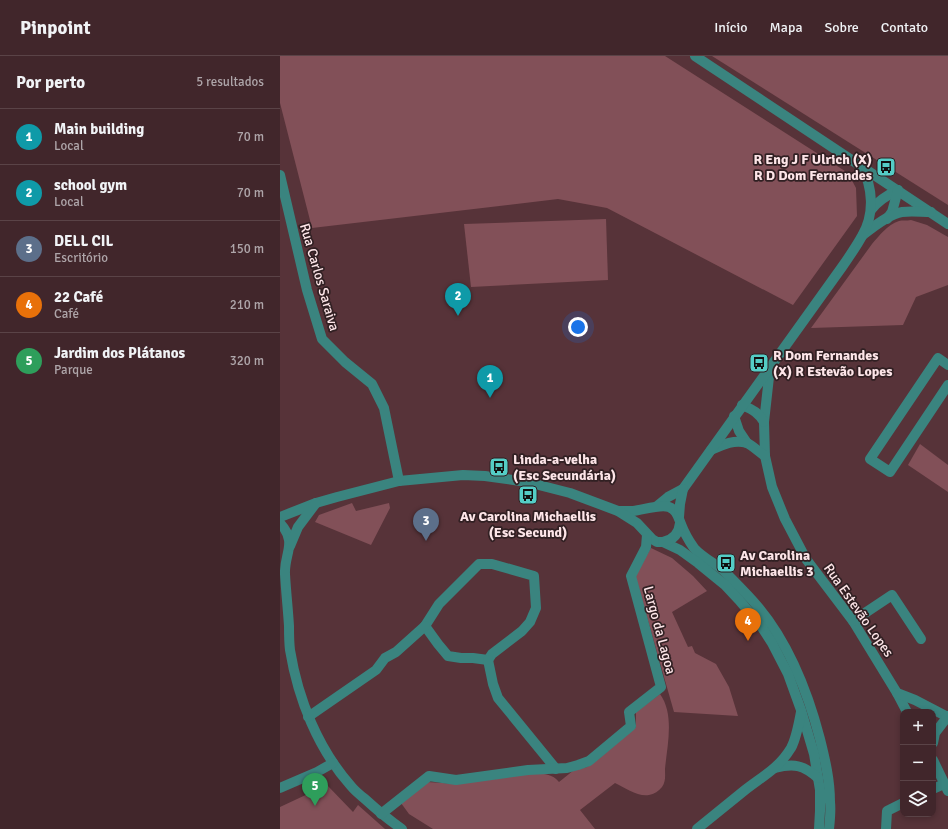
<!DOCTYPE html>
<html lang="pt">
<meta charset="utf-8">
<style>
:root{--surface:#41262b;--page:#482e33;--text:#f1f3f6;--muted:#aea5a9;--line:#5a4347;--accent:#8c9099}
body{margin:0;font-family:Signika,sans-serif;background:var(--page);color:var(--text)}
.controls{position:absolute;right:12px;bottom:12px;display:grid;overflow:hidden;border-radius:8px;box-shadow:0 2px 6px #0003}
.controls button{width:36px;height:36px;display:grid;place-items:center;padding:0;border:0;border-bottom:1px solid var(--line);background:var(--surface);color:var(--text);font:20px sans-serif}
.you{position:absolute;left:298px;top:271px;width:14px;height:14px;margin:-10px;border:3px solid #fff;border-radius:50%;background:#1a73e8;box-shadow:0 0 0 6px #1a73e833}
.badge{display:grid;place-items:center;width:26px;height:26px;border-radius:50%;background:var(--accent);color:#fff;font-size:13px;font-weight:700}
.pin{position:absolute;translate:-50% -33px;filter:drop-shadow(0 1px 2px #0008)}
.pin::after{content:'';position:absolute;top:21px;width:14px;height:12px;background:inherit;clip-path:polygon(0 0,100% 0,50% 100%)}
.list{margin:0;padding:0;list-style:none}
h2{display:flex;justify-content:space-between;align-items:center;height:52px;margin:0;padding:0 16px;font-size:17px}
h2 small{font-size:13px;font-weight:400;color:var(--muted)}
.list li{display:grid;grid-template-columns:26px 1fr auto;gap:12px;align-items:center;box-sizing:border-box;height:56px;padding:0 16px;border-top:1px solid var(--line)}
.list b{display:block;font-size:15px;white-space:nowrap}
.list p{margin:0;font-size:13px;white-space:nowrap;color:var(--muted)}
.list em{font-size:13px;font-style:normal;color:var(--muted)}
.icon{flex:none;width:22px;height:22px;fill:none;stroke:currentColor;stroke-width:2;stroke-linecap:round;stroke-linejoin:round}
.map{position:relative;flex:none;width:668px;height:773px;overflow:hidden}
header{display:flex;align-items:center;gap:24px;box-sizing:border-box;height:56px;padding:0 20px;background:var(--surface);border-bottom:1px solid var(--line)}
header strong{font-size:19px}
nav{display:flex;gap:22px;margin-inline-start:auto;font-size:14px}
main{display:flex}
aside{flex:1;background:var(--surface)}
.map>svg:first-child{display:block}
.green{fill:#825058}
.lines{fill:none;stroke-linecap:round;stroke-linejoin:round}
.minor{stroke:#3a847f;stroke-width:10}
.labels{text-anchor:middle;stroke-width:3.5;stroke-linejoin:round;paint-order:stroke}
.poi-label{font-size:14px;font-weight:bold;fill:#fde5e8;stroke:#312023;text-anchor:start}
.street-label{font-size:14px;fill:#fde5e8;stroke:#312023}
</style>
<header>
<strong>Pinpoint</strong>
<nav><a>Início</a><a>Mapa</a><a>Sobre</a><a>Contato</a></nav>
</header>
<main>
<aside>
<h2>Por perto<small>5 resultados</small></h2>
<ul class="list">
<li><span class="badge" style="background:#0f9aa8">1</span><div><b>Main building</b><p>Local</p></div><em>70 m</em></li>
<li><span class="badge" style="background:#0f9aa8">2</span><div><b>school gym</b><p>Local</p></div><em>70 m</em></li>
<li><span class="badge" style="background:#5c6f8a">3</span><div><b>DELL CIL</b><p>Escritório</p></div><em>150 m</em></li>
<li><span class="badge" style="background:#e8710a">4</span><div><b>22 Café</b><p>Café</p></div><em>210 m</em></li>
<li><span class="badge" style="background:#2e9e5b">5</span><div><b>Jardim dos Plátanos</b><p>Parque</p></div><em>320 m</em></li>
</ul>
</aside>
<div class="map">
<svg width="668" height="773" viewBox="0 0 668 773">
<rect width="100%" height="100%" fill="#573339"/>
<!-- green -->
<g class="green">
<polygon points="0,0 385,0 568,117 576,132 577,160 513,249 327,152 278,143 32,172 0,47"/>
<polygon points="432,0 668,0 668,149"/>
<polygon points="326,163 328,224 191,231 184,168"/>
<path d="M631,164l16,5 21,12v48l-32,12 -13,28 -92,3 61,-84c8,-9 15,-19 27,-23 3,-1 8,0 12,-1z"/>
<polygon points="640,388 668,409 668,436 628,409"/>
<polygon points="72,447 76,455 109,447 110,452 91,489 35,466 39,459"/>
<polygon points="371,492 392,502 413,520 427,535 392,556 408,591 412,590 415,597 436,608 449,631 458,660 394,656 355,519"/>
<path d="M380,638c15,21 7,52 5,75 0,7 1,12 -3,18 -3,4 -8,7 -13,8 -11,2 -24,-7 -34,-12l-35,27 15,19h-162l-24,-15 -8,-11 26,-21 31,2 77,-11c11,1 17,1 24,9l15,-12 13,-3 9,-6 40,-34v-15z"/>
<polygon points="47,729 73,756 78,749 105,773 0,773 0,751"/>
</g>
<g class="lines">
<!-- minor -->
<g class="minor">
<polyline points="415,0 668,168"/>
<polyline points="0,119 27,234 42,283 65,306 92,328 104,352 119,425"/>
<path d="M591,154c7,-9 16,-15 27,-20"/>
<polyline points="607,163 612,156 618,134"/>
<path d="M583,179c10,-8 26,-21 39,-23 9,-1 19,0 29,0"/>
<polyline points="668,309 658,302 590,403 610,416 668,329"/>
<polyline points="490,312 484,366 485,400 492,431 505,463 526,503 573,565 617,637 627,656"/>
<path d="M462,349c11,5 16,7 22,17"/>
<polyline points="454,360 459,375 467,387"/>
<path d="M431,394c11,-5 23,-11 36,-7 6,3 12,9 18,13"/>
<path d="M377,450l11,-9 15,-8 159,-222c7,-10 14,-20 20,-31 13,-22 11,-49 -1,-71"/>
<path d="M338,455c5,0 10,0 15,0 10,-1 27,-7 36,-4 8,3 9,10 12,17 3,8 8,17 13,24 8,9 20,15 29,22 10,10 20,20 30,31 34,38 54,88 67,138 5,20 10,41 10,63 1,9 0,18 -1,27"/>
<polyline points="0,461 36,447 57,441 119,425 183,419 205,420 247,426 290,437 338,455 357,467 372,483 377,486 383,486 400,494 418,507 445,529 459,544 481,570 492,587 508,618 521,654 534,698 540,734 540,755 539,773"/>
<polyline points="399,461 400,448 403,433"/>
<path d="M0,467c18,20 4,30 5,51 1,18 3,35 4,52 0,8 0,16 1,24 8,49 28,99 61,136 4,5 9,9 14,13 12,11 24,21 37,30"/>
<path d="M383,486c10,-2 16,-8 17,-19"/>
<polyline points="10,490 18,471 36,447"/>
<polygon points="199,508 212,508 254,520 256,552 250,566 242,575 212,598 208,604 193,602 181,602 168,600 158,588 145,570 159,548"/>
<polyline points="573,565 612,539 641,583"/>
<polyline points="208,604 213,628 218,642 276,713"/>
<polyline points="617,637 635,644 668,661"/>
<polyline points="28,661 96,614 105,602 116,596 145,570"/>
<polyline points="653,687 655,677 668,660"/>
<polyline points="653,704 668,735"/>
<path d="M495,712c19,-5 28,-3 43,10"/>
<polyline points="0,732 37,716 53,707"/>
<polyline points="653,733 664,728"/>
<polyline points="101,758 149,720 176,724 248,714 287,712 298,709 309,705 351,670 349,656 381,631 351,520 366,491 367,479"/>
<path d="M417,773c16,-13 32,-26 48,-39 18,-14 34,-22 46,-42 5,-9 8,-25 10,-36"/>
<polyline points="606,773 607,755 623,747"/>
</g>
</g>
<!-- icons -->
<defs>
<g id="bus-square" transform="scale(1)"><rect x="-9" y="-9" width="18" height="18" rx="4" fill="#54cdc6" stroke="#312023"/><path d="M-5-6H5V4H4V6H2V4H-2V6H-4V4H-5ZM-3.5-4V0h7V-4ZM-3.5 1.2v1.5H-2V1.2ZM2 1.2v1.5H3.5V1.2Z" fill="#111"/></g>
</defs>
<g fill-rule="evenodd">
<use href="#bus-square" x="606" y="111"/>
<use href="#bus-square" x="479" y="307"/>
<use href="#bus-square" x="219" y="411"/>
<use href="#bus-square" x="248" y="439"/>
<use href="#bus-square" x="446" y="507"/>
</g>
<g class="labels">
<!-- poi labels -->
<g class="poi-label">
<text x="592" y="108" text-anchor="end">R Eng J F Ulrich (X)<tspan x="592" dy="16">R D Dom Fernandes</tspan></text>
<text x="493" y="304">R Dom Fernandes<tspan x="493" dy="16">(X) R Estevão Lopes</tspan></text>
<text x="233" y="408">Linda-a-velha<tspan x="233" dy="16">(Esc Secundária)</tspan></text>
<text x="248" y="465" text-anchor="middle">Av Carolina Michaellis<tspan x="248" dy="16">(Esc Secund)</tspan></text>
<text x="460" y="504">Av Carolina<tspan x="460" dy="16">Michaellis 3</tspan></text>
</g>
<!-- street labels -->
<g class="street-label">
<text transform="translate(40 221) rotate(74)" y="5">Rua Carlos Saraiva</text>
<text transform="translate(579 554) rotate(55)" y="5">Rua Estevão Lopes</text>
<text transform="translate(380 574) rotate(75)" y="5">Largo da Lagoa</text>
</g>
</g>
</svg>
<div class="controls">
<button>+</button>
<button>−</button>
<button><svg class="icon" aria-label="layers" viewBox="0 0 24 24"><path d="M12 4l9 5-9 5-9-5zM3 14l9 5 9-5"/></svg></button>
</div>
<div class="you"></div>
<div class="pin badge" style="left:210px;top:342px;background:#0f9aa8">1</div>
<div class="pin badge" style="left:178px;top:260px;background:#0f9aa8">2</div>
<div class="pin badge" style="left:146px;top:485px;background:#5c6f8a">3</div>
<div class="pin badge" style="left:468px;top:585px;background:#e8710a">4</div>
<div class="pin badge" style="left:35px;top:750px;background:#2e9e5b">5</div>
</div>
</main>
